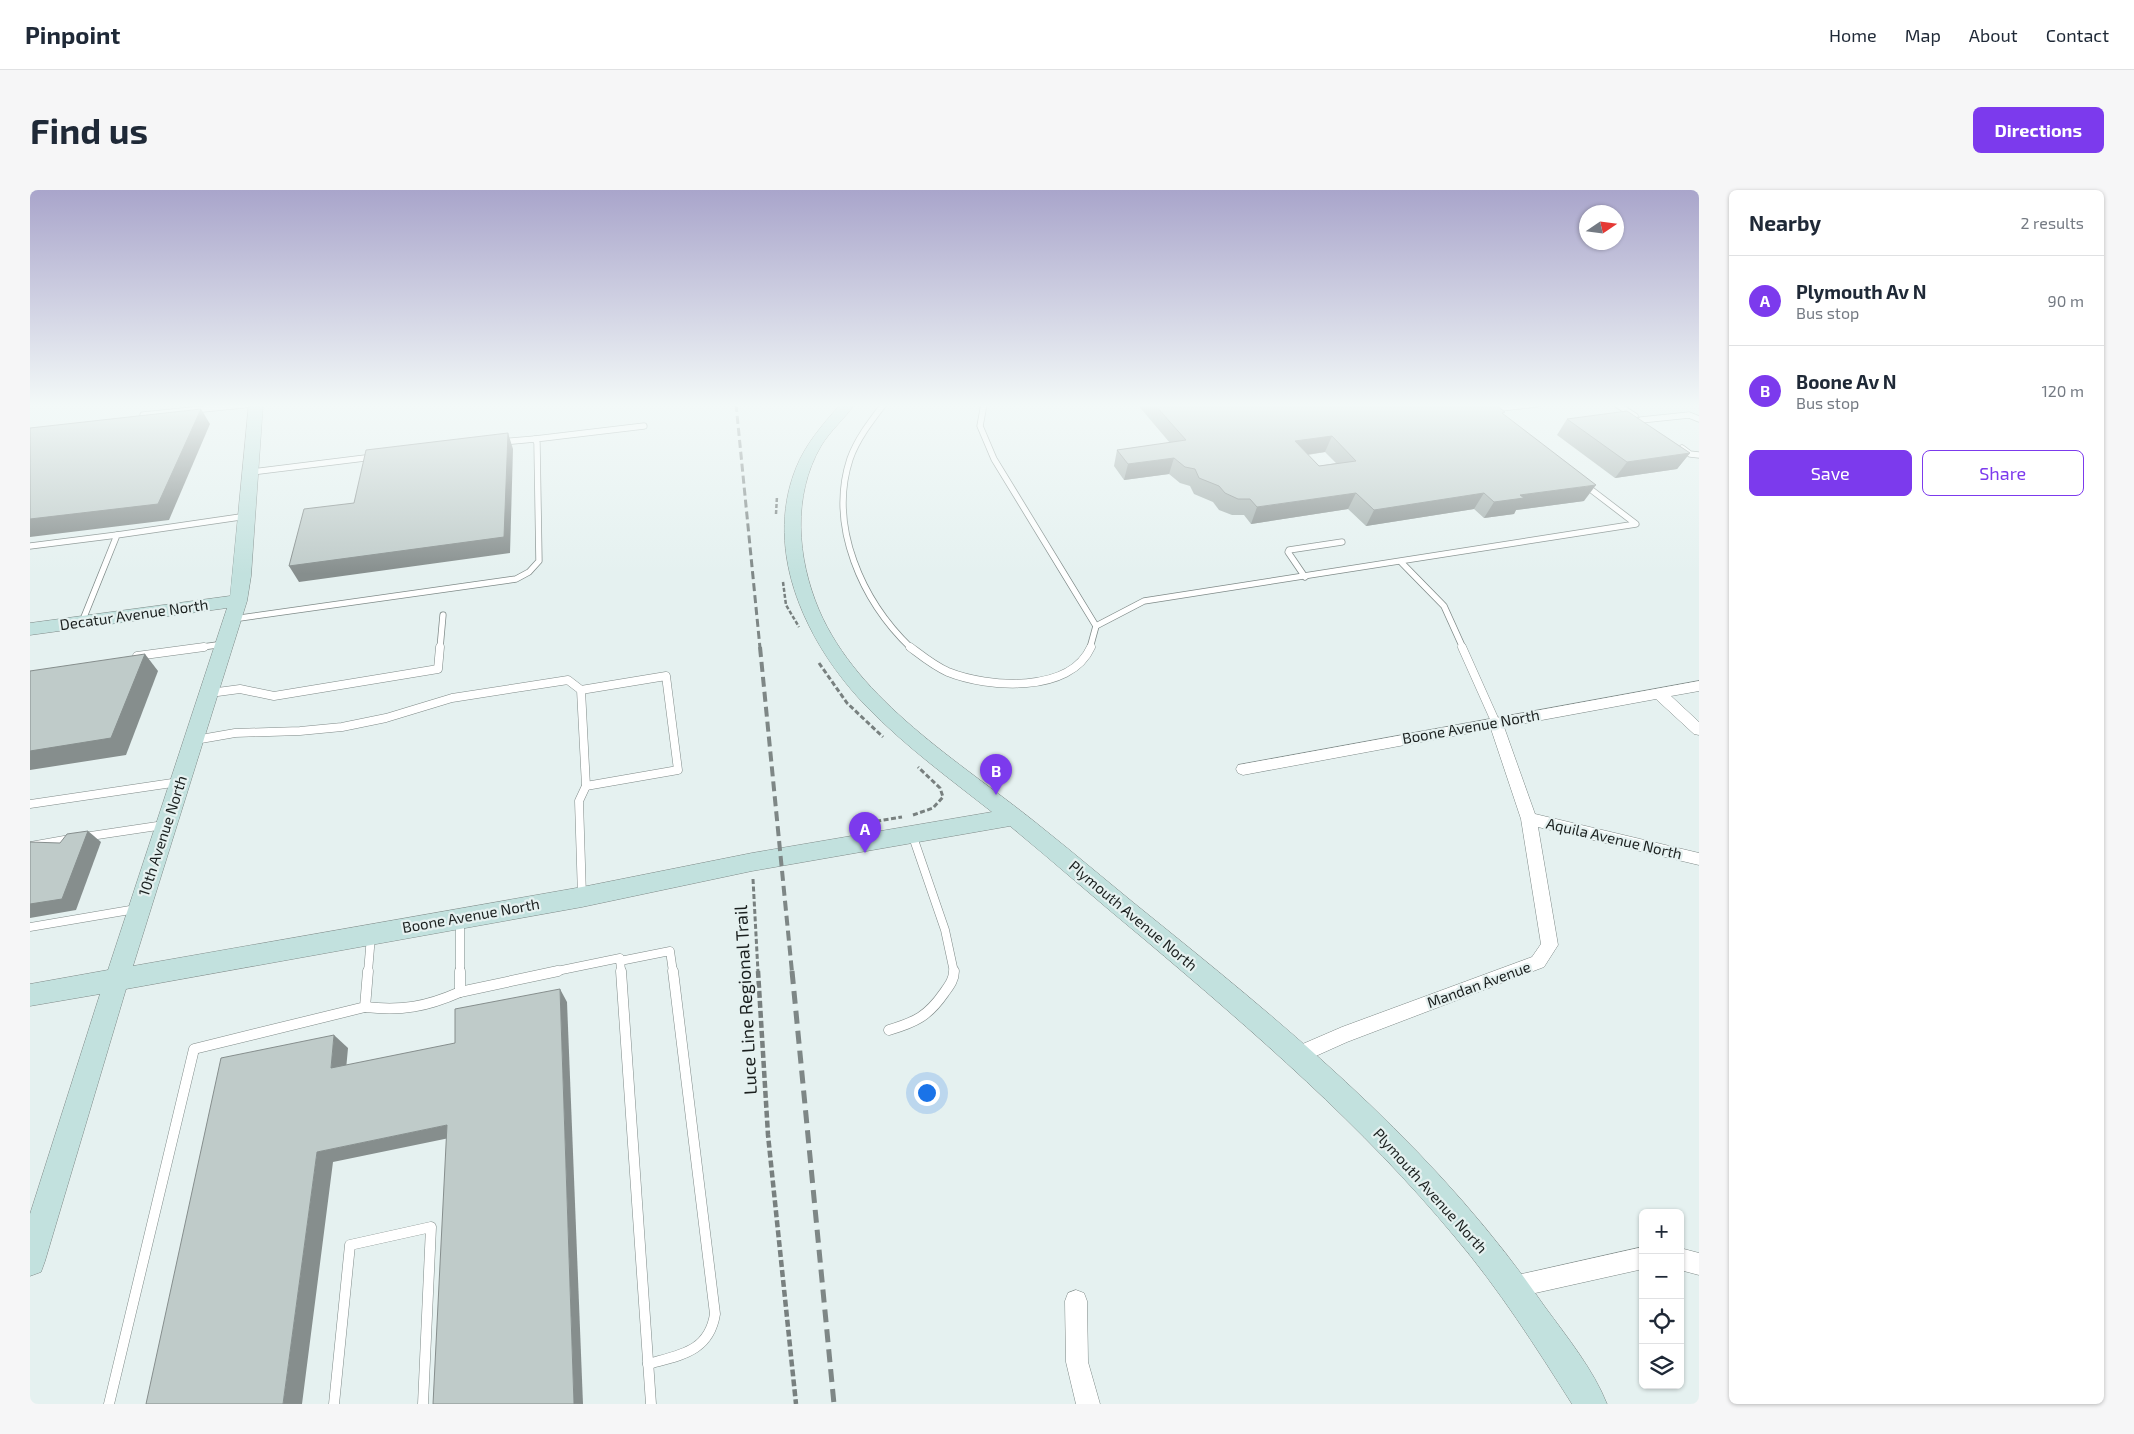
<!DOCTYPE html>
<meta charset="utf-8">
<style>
:root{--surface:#fff;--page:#f6f6f7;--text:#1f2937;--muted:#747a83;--line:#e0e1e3;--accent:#7c3aed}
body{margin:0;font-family:"Exo 2",sans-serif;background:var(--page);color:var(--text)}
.controls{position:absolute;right:15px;bottom:15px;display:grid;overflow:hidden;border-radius:8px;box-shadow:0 1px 4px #0004}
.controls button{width:45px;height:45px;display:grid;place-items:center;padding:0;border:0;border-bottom:1px solid var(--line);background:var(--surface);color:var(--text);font:25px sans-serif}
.compass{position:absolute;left:1549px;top:15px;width:45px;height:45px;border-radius:50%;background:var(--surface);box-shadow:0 1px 4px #0004;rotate:77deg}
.you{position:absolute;left:896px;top:902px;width:18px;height:18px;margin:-12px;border:4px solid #fff;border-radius:50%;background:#1a73e8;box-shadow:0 0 0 8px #1a73e833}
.badge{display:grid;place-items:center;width:32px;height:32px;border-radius:50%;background:var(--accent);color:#fff;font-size:16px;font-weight:700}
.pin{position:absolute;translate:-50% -41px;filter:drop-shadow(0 1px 2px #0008)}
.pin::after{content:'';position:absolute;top:26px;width:18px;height:15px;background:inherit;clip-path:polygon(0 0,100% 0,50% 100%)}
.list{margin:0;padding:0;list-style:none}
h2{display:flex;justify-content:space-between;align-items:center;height:65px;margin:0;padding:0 20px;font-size:21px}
h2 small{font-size:16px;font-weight:400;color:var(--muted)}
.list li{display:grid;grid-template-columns:32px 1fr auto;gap:15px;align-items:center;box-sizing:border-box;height:90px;padding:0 20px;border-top:1px solid var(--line)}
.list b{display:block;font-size:19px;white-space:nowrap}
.list p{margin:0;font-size:16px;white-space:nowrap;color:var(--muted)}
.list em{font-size:16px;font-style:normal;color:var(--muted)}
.actions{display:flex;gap:10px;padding:15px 20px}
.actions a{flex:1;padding:11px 0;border:1px solid var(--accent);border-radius:8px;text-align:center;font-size:18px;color:var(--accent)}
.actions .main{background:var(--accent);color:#fff}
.icon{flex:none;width:28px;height:28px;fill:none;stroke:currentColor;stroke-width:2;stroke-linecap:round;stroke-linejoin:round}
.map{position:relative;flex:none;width:1669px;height:1214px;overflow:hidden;border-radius:8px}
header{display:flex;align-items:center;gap:30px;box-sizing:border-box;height:70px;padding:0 25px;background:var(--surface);border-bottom:1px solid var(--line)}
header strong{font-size:24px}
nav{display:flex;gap:28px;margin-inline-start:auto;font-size:18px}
.intro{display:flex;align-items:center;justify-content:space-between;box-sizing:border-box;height:120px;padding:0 30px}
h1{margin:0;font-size:35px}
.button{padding:12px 22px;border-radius:8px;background:var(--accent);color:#fff;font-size:18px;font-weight:700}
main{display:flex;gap:30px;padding:0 30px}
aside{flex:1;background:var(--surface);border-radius:8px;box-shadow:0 1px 4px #0004}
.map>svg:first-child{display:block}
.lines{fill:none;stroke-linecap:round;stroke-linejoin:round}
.lane-far2-casing{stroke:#7f8a88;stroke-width:7}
.lane-far1-casing{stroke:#7f8a88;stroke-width:9}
.lane-casing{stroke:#7f8a88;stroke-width:11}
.street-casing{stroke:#7f8a88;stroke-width:1}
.secondary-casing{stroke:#7f8a88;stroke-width:1}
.path-far2{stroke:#78807f;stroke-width:2.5;stroke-dasharray:4 2;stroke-linecap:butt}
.path-far1{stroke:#78807f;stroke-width:3;stroke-dasharray:5 2.5;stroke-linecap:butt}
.path{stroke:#78807f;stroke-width:4.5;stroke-dasharray:7 3;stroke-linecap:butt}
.lane-far2{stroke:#fff;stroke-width:5.5}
.lane-far1{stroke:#fff;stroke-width:8}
.lane{stroke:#fff;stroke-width:10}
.street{fill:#fff;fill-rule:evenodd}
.secondary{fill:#c2e1de;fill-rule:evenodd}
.rail-far2{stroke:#7e8786;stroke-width:3;stroke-dasharray:8 4;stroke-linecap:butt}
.rail-far1{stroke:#7e8786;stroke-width:4;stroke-dasharray:10 5;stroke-linecap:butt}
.rail{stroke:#7e8786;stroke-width:5;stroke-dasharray:13 7;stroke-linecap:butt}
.wall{fill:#a4afad;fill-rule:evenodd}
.shaded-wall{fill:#868e8d}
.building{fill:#bfcbc9;stroke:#868e8d;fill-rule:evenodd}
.labels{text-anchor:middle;stroke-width:4.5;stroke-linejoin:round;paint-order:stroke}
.street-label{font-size:15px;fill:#1b201f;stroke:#e5f1f0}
.near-street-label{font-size:18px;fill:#1b201f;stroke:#e5f1f0}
</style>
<header>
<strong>Pinpoint</strong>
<nav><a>Home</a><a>Map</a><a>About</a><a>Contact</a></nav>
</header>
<div class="intro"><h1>Find us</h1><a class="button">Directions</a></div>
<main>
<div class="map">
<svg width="1669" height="1214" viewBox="0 0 1669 1214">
<rect width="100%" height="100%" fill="#e5f1f0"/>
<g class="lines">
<!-- lane-far2 casing -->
<g class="lane-far2-casing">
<g id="lane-far2">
<path d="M854,214c-13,17 -27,35 -34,55 -22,67 12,142 61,189"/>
<polyline points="954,214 950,236 964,269 1066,436 1060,458"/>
<polyline points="1586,214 1605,226"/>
<polyline points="1462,219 1507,214"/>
<polyline points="113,225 223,214"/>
<polyline points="1611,230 1659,225 1669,229"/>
<polyline points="505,249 614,236"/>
<polyline points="1652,258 1660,264 1669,265"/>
<polyline points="222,282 343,267"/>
<polyline points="0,356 87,345"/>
<polyline points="1371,372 1414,416 1433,458"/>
<polyline points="1275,387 1258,362 1259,360 1312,352"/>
<polyline points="203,429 486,389 499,382 509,371 507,253 505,249 471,252"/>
<polyline points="52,432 87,345 217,326"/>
<polyline points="1066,436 1114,411 1606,334 1555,295"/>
<polyline points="165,458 194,454"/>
<polyline points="410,458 413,425"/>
</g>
</g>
<!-- lane-far1 casing -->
<g class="lane-far1-casing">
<g id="lane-far1">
<path d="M880,457c12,9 24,19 38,25 40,16 122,22 143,-25"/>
<polyline points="1432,457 1466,533"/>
<polyline points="107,466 174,457"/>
<polyline points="551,500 636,486 648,580 556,596"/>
<polyline points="180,503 210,499 244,506 408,479 410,457"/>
<polyline points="165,550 205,543 270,541 312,537 356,528 422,508 538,490 551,500 556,596 549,611 552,706"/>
<polyline points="0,614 149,592"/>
<polyline points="882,644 915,740 924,782"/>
<polyline points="54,647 134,635"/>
<polyline points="0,656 40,649"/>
<polyline points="430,730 430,782"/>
<polyline points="0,737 106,719"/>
<polyline points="590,771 640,761 643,782"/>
<polyline points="338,782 341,746"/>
<polyline points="522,782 590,768 591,782"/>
</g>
</g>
<!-- lane casing -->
<g class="lane-casing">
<g id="lane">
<polyline points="430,781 430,802 528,781"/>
<polyline points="591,781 621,1214"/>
<path d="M335,817c37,4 61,0 95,-15"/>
<path d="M859,840c27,-8 39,-14 55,-37 5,-7 10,-13 10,-22"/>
<path d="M618,1174c32,-9 61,-12 67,-50l-42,-343"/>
<polyline points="79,1214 164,859 335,817 338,781"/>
<polyline points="304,1214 320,1055 401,1037 393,1214"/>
</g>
</g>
<!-- street casing -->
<g class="street-casing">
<g id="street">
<polygon points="1669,491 1669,501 1641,506 1669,532 1669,545 1664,544 1626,509 1474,537 1505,624 1669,663 1669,675 1508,637 1528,755 1514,777 1317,852 1268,874 1261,871 1259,865 1261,859 1312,837 1502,767 1511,754 1491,629 1461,539 1213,585 1208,583 1206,579 1208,575"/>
<polygon points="1613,1057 1613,1079 1483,1108 1475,1105 1472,1097 1475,1089 1483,1086"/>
<polygon points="1650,1058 1669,1063 1669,1085 1650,1080"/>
<polygon points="1046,1100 1054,1103 1057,1111 1058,1172 1070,1214 1046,1214 1036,1172 1035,1111 1038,1103"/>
</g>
</g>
<!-- secondary casing -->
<g class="secondary-casing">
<path id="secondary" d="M219,214h14l-12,172 -4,25 -114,365 449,-79 170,-34 240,-41c-42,-33 -87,-66 -125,-105 -59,-61 -105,-154 -71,-239 9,-23 26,-43 43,-62l2,-2h14c-10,14 -25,27 -34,42 -29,50 -24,112 -2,164 39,91 141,152 216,212 44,35 87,72 131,107 140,113 277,229 379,378 22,30 48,62 62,97h-35c-36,-57 -73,-115 -117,-167 -92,-111 -201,-205 -311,-298 -45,-37 -89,-76 -134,-113l-258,45 -170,36 -456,82 -81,272 -4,11 -11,4v-62l70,-220 -70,12v-22l78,-14 119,-362 -197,27v-12l200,-27z"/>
</g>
<!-- path-far2 -->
<g class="path-far2">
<polyline points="746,324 747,306"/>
<polyline points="753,392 756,415 769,437"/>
</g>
<!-- path-far1 -->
<g class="path-far1">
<polyline points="789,473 817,513 853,547"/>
<polyline points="883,625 903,618 913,607 910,598 888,577"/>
<polyline points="824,635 872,627"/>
<polyline points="723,689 728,782"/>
</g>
<!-- path -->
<polyline class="path" points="728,781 738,945 766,1214"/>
<!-- lane-far2 -->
<use href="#lane-far2" class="lane-far2"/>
<!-- lane-far1 -->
<use href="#lane-far1" class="lane-far1"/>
<!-- lane -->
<use href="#lane" class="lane"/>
<!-- street -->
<use href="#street" class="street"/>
<!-- secondary -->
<use href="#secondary" class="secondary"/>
<!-- rail-far2 -->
<polyline class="rail-far2" points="706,214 730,458"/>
<!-- rail-far1 -->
<polyline class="rail-far1" points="730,457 762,782"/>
<!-- rail -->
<polyline class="rail" points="762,781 804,1214"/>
</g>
<!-- wall -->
<g class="wall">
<path d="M1107,214h357l90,97 -68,9 -2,4 -30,4 -10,-9 -108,17 -18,-17 -97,15 -7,-9h-12l-13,-5 -6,-8 -19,-8 -4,-8 -10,-3 -11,-9 -45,6 -10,-14 3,-16 53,-7zM1295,262l11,11 -17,3 -11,-11z"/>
<polygon points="1537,229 1660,263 1647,279 1585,288 1527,245"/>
</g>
<!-- shaded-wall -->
<g class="shaded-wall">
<polygon points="9,214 36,214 11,216"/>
<polygon points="171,219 180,234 139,330 0,347 0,329"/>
<polygon points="478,243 483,259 480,363 269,392 259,376"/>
<polygon points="1302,246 1295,262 1259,267 1265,251"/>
<polygon points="1660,263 1647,279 1585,288 1597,272"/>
<polygon points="1144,268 1139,284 1094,290 1098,274"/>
<polygon points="1566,295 1554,311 1486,320 1484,324 1454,328 1464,312 1490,305"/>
<polygon points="1326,303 1318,319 1221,334 1227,317"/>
<polygon points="1454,303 1444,319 1336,336 1344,320"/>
<polygon points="115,464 128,481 96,565 0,580 0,561"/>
<polygon points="58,641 71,652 46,720 0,728 0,714"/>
<polygon points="530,799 537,812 553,1214 544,1214"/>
<polygon points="304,845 318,858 315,890 301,878"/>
<polygon points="417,935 429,946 303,972 272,1214 253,1214 287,962"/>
</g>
<!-- building -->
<g class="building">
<path d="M1124,214h340l11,8 -3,1 94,72 -76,10 4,3 -30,4 -10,-9 -110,17 -18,-17 -99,14 -7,-8h-12l-13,-6 -6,-7 -20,-8 -4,-9 -10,-2 -11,-9 -46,6 -11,-14 69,-10zM1302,246l24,25 -37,5 -24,-25z"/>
<polygon points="171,219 128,314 0,329 0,238"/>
<polygon points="1597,221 1660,263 1597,272 1537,229"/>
<polygon points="478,243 474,347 259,376 274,319 324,313 336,260"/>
<polygon points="115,464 81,548 0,561 0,481"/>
<polygon points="58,641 32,709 0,714 0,652 30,653 37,644"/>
<polygon points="530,799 544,1214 403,1214 417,935 287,962 253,1214 116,1214 191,868 304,845 301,878 425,853 425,819"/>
</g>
<!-- sky -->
<linearGradient id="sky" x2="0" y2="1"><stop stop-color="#a9a5cb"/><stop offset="0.56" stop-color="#f3f9f8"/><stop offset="1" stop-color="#f3f9f8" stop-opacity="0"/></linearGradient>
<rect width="1669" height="384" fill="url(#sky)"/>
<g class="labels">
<!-- street labels -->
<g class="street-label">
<text transform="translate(104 425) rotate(-8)" y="5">Decatur Avenue North</text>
<text transform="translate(1441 537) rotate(-10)" y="5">Boone Avenue North</text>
<text transform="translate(133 646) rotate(-72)" y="5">10th Avenue North</text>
<text transform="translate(1584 649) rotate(13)" y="5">Aquila Avenue North</text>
<text transform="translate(441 726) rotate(-10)" y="5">Boone Avenue North</text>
<text transform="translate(1103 726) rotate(40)" y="5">Plymouth Avenue North</text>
<text transform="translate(1449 795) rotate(-20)" y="5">Mandan Avenue</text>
<text transform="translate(1400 1001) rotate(48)" y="5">Plymouth Avenue North</text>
</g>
<!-- near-street labels -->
<g class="near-street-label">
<text transform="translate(716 810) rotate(-93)" y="6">Luce Line Regional Trail</text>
</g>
</g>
</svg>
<div class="controls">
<button>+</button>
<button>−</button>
<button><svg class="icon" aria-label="locate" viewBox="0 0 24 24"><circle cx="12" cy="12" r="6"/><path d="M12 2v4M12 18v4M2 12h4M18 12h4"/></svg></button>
<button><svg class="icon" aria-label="layers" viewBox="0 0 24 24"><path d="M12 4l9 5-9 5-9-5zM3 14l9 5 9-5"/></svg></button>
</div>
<svg class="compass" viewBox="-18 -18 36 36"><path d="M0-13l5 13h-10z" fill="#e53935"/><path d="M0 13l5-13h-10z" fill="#747a83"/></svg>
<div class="you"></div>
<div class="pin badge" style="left:835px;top:663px">A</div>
<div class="pin badge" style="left:966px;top:605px">B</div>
</div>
<aside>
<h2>Nearby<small>2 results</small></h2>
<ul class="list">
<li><span class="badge">A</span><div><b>Plymouth Av N</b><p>Bus stop</p></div><em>90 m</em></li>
<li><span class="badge">B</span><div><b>Boone Av N</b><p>Bus stop</p></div><em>120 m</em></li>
</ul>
<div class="actions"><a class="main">Save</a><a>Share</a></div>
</aside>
</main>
